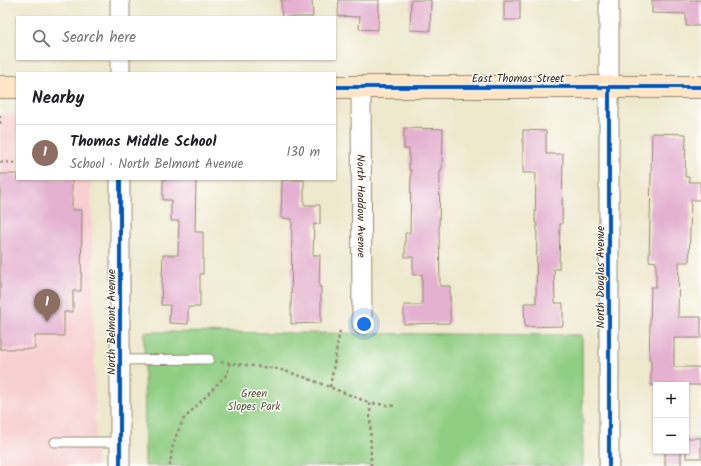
<!DOCTYPE html>
<meta charset="utf-8">
<style>
:root{--surface:#fff;--page:#f2f2f2;--text:#202124;--muted:#757577;--line:#e0e0e0;--accent:#1f6fb2}
body{margin:0;font-family:Kalam,sans-serif;background:var(--page);color:var(--text)}
.controls{position:absolute;right:12px;bottom:12px;display:grid;overflow:hidden;border-radius:0px;box-shadow:0 1px 3px #0004}
.controls button{width:36px;height:36px;display:grid;place-items:center;padding:0;border:0;border-bottom:1px solid var(--line);background:var(--surface);color:var(--text);font:20px sans-serif}
.you{position:absolute;left:364px;top:324px;width:14px;height:14px;margin:-10px;border:3px solid #fff;border-radius:50%;background:#1a73e8;box-shadow:0 0 0 6px #1a73e833}
.badge{display:grid;place-items:center;width:26px;height:26px;border-radius:50%;background:var(--accent);color:#fff;font-size:13px;font-weight:700}
.pin{position:absolute;translate:-50% -33px;filter:drop-shadow(0 1px 2px #0008)}
.pin::after{content:'';position:absolute;top:21px;width:14px;height:12px;background:inherit;clip-path:polygon(0 0,100% 0,50% 100%)}
.list{margin:0;padding:0;list-style:none}
h2{display:flex;justify-content:space-between;align-items:center;height:52px;margin:0;padding:0 16px;font-size:17px}
h2 small{font-size:13px;font-weight:400;color:var(--muted)}
.list li{display:grid;grid-template-columns:26px 1fr auto;gap:12px;align-items:center;box-sizing:border-box;height:56px;padding:0 16px;border-top:1px solid var(--line)}
.list b{display:block;font-size:15px;white-space:nowrap}
.list p{margin:0;font-size:13px;white-space:nowrap;color:var(--muted)}
.list em{font-size:13px;font-style:normal;color:var(--muted)}
.icon{flex:none;width:22px;height:22px;fill:none;stroke:currentColor;stroke-width:2;stroke-linecap:round;stroke-linejoin:round}
.map{position:relative;flex:none;width:701px;height:466px;overflow:hidden}
.search{position:absolute;background:var(--surface);box-shadow:0 1px 3px #0004;left:16px;top:16px;width:320px;height:44px;display:flex;align-items:center;gap:10px;box-sizing:border-box;padding:0 14px;border-radius:0px;color:var(--muted);font-size:15px}
.panel{position:absolute;background:var(--surface);box-shadow:0 1px 3px #0004;left:16px;top:72px;width:320px;height:108px;border-radius:0px}
.map>svg:first-child{display:block}
.built{fill:#f7cfd0}
.green{fill:#90ce83;stroke:#667c50}
.building{fill:#e4b1d0}
.lines{fill:none;stroke-linecap:round;stroke-linejoin:round}
.lane-casing{stroke:#948975;stroke-width:11}
.street-casing{stroke:#948975;stroke-width:21}
.secondary-casing{stroke:#948975;stroke-width:24}
.path{stroke:#948975;stroke-width:2.5;stroke-dasharray:3 3;stroke-linecap:butt}
.lane{stroke:#fff;stroke-width:9}
.street{stroke:#fff;stroke-width:19}
.secondary{stroke:#fde5c5;stroke-width:22}
.cycleway-casing{stroke:#fdfcf7;stroke-width:6}
.cycleway{stroke:#0057b8;stroke-width:4}
.labels{text-anchor:middle;stroke-width:3;stroke-linejoin:round;paint-order:stroke}
.street-label{font-size:11px;fill:#3b2a1e;stroke:#fdfcf7}
.park-label{font-size:11px;fill:#545b3c;stroke:#fdfcf7}
</style>
<div class="map">
<svg width="701" height="466" viewBox="0 0 701 466">
<rect width="100%" height="100%" fill="#fdfcf7"/>
<filter id="ink" filterUnits="userSpaceOnUse"><feTurbulence type="fractalNoise" baseFrequency=".025" numOctaves="2"/><feDisplacementMap in="SourceGraphic" scale="8" xChannelSelector="R" yChannelSelector="G"/><feConvolveMatrix kernelMatrix="1 2 1 2 8 2 1 2 1" color-interpolation-filters="sRGB"/></filter>
<filter id="wash" filterUnits="userSpaceOnUse"><feTurbulence type="fractalNoise" baseFrequency=".012" numOctaves="4" result="noise"/><feDisplacementMap in="SourceGraphic" scale="16" xChannelSelector="R" yChannelSelector="G"/><feGaussianBlur stdDeviation="0.9" result="paint"/><feColorMatrix in="noise" values="0 0 0 0 0 0 0 0 0 0 0 0 0 0 0 0 0 1.4 0 .05"/><feComposite in="paint" operator="in"/></filter>
<g filter="url(#wash)">
<rect width="100%" height="100%" fill="#eee8cc"/>
<!-- built -->
<polygon class="built" points="0,114 17,114 17,179 91,179 96,466 0,466"/>
<!-- green -->
<polygon class="green" points="144,332 582,335 583,466 145,466"/>
<g id="blocks">
<!-- building -->
<g class="building">
<polygon points="281,0 312,0 313,17 282,17"/>
<polygon points="339,0 379,0 378,30 359,29 360,17 338,16"/>
<polygon points="411,0 431,0 430,31 410,30"/>
<rect x="504" y="0" width="16" height="20"/>
<polygon points="652,0 701,0 701,26 686,26 686,14 652,13"/>
<polygon points="404,128 443,129 442,170 440,170 439,233 440,286 450,286 450,323 404,324 404,305 422,305 422,274 413,275 413,257 405,257 405,233 410,233 411,170 409,170 409,149 404,149"/>
<polygon points="523,130 546,131 546,154 563,154 562,224 560,224 559,269 554,269 555,303 563,303 563,326 525,327 524,303 536,303 537,224 535,223 536,173 523,173"/>
<polygon points="652,133 686,134 685,177 689,177 689,182 700,182 700,200 691,200 689,262 679,262 678,317 701,317 701,338 674,338 674,367 701,367 701,385 651,385 651,360 649,360 651,287 656,287 656,262 649,261"/>
<polygon points="0,174 17,174 17,179 72,179 72,210 82,210 81,291 73,291 73,312 64,312 64,336 35,336 35,349 0,349"/>
<polygon points="163,179 196,179 195,232 203,232 203,274 200,274 200,307 188,307 188,324 169,323 170,305 161,305 163,255 178,255 179,221 171,221 171,200 163,200"/>
<polygon points="282,180 304,180 304,205 320,205 320,224 314,224 313,255 320,255 319,287 321,287 321,323 291,324 292,219 281,218"/>
<rect x="686" y="438" width="15" height="20"/>
<rect x="665" y="451" width="16" height="15"/>
</g>
</g>
</g>
<g filter="url(#ink)">
<use href="#blocks" fill-opacity="0" stroke="#948975" stroke-width="1"/>
<g class="lines">
<!-- lane casing -->
<g class="lane-casing">
<g id="lane">
<polyline points="120,360 209,359"/>
<polyline points="55,442 120,442"/>
</g>
</g>
<!-- street casing -->
<g class="street-casing">
<g id="street">
<polyline points="120,0 120,17"/>
<polyline points="609,0 609,466"/>
<polyline points="120,59 120,73"/>
<path id="s1" d="M361,87l1,238"/>
<polyline points="120,179 120,466"/>
</g>
</g>
<!-- secondary casing -->
<g class="secondary-casing">
<g id="secondary">
<polyline points="0,87 17,87"/>
<polyline points="335,87 701,87"/>
</g>
</g>
<!-- path -->
<g class="path">
<polyline points="0,115 0,126"/>
<polyline points="0,162 17,163"/>
<polyline points="221,362 278,369 304,377 370,403"/>
<polyline points="330,387 340,330"/>
<polyline points="170,466 172,449 176,436 183,420 227,374 230,363"/>
<polyline points="371,466 370,403 394,406"/>
</g>
<!-- lane -->
<use href="#lane" class="lane"/>
<!-- street -->
<use href="#street" class="street"/>
<!-- secondary -->
<use href="#secondary" class="secondary"/>
<!-- cycleway casing -->
<g class="cycleway-casing">
<g id="cycleway">
<polyline points="335,87 701,87"/>
<polyline points="120,179 120,466"/>
<polyline points="609,466 609,87"/>
</g>
</g>
<!-- cycleway -->
<use href="#cycleway" class="cycleway"/>
</g>
</g>
<g class="labels">
<!-- street labels -->
<g class="street-label">
<text x="518" y="82">East Thomas Street</text>
<text dy="4" stroke="none"><textPath href="#s1" startOffset="119">North Haddow Avenue</textPath></text>
<text transform="translate(600 277) rotate(-90)" y="4">North Douglas Avenue</text>
<text transform="translate(111 322) rotate(-90)" y="4">North Belmont Avenue</text>
</g>
<!-- park labels -->
<g class="park-label">
<text x="254" y="397">Green<tspan x="254" dy="13">Slopes Park</tspan></text>
</g>
</g>
</svg>
<div class="controls">
<button>+</button>
<button>−</button>
</div>
<div class="you"></div>
<div class="pin badge" style="left:47px;top:322px;background:#8d6e63">1</div>
<div class="search"><svg class="icon" aria-label="search" viewBox="0 0 24 24"><circle cx="10" cy="10" r="6"/><path d="M15 15l6 6"/></svg>Search here</div>
<section class="panel">
<h2>Nearby<small></small></h2>
<ul class="list">
<li><span class="badge" style="background:#8d6e63">1</span><div><b>Thomas Middle School</b><p>School · North Belmont Avenue</p></div><em>130 m</em></li>
</ul>
</section>
</div>
